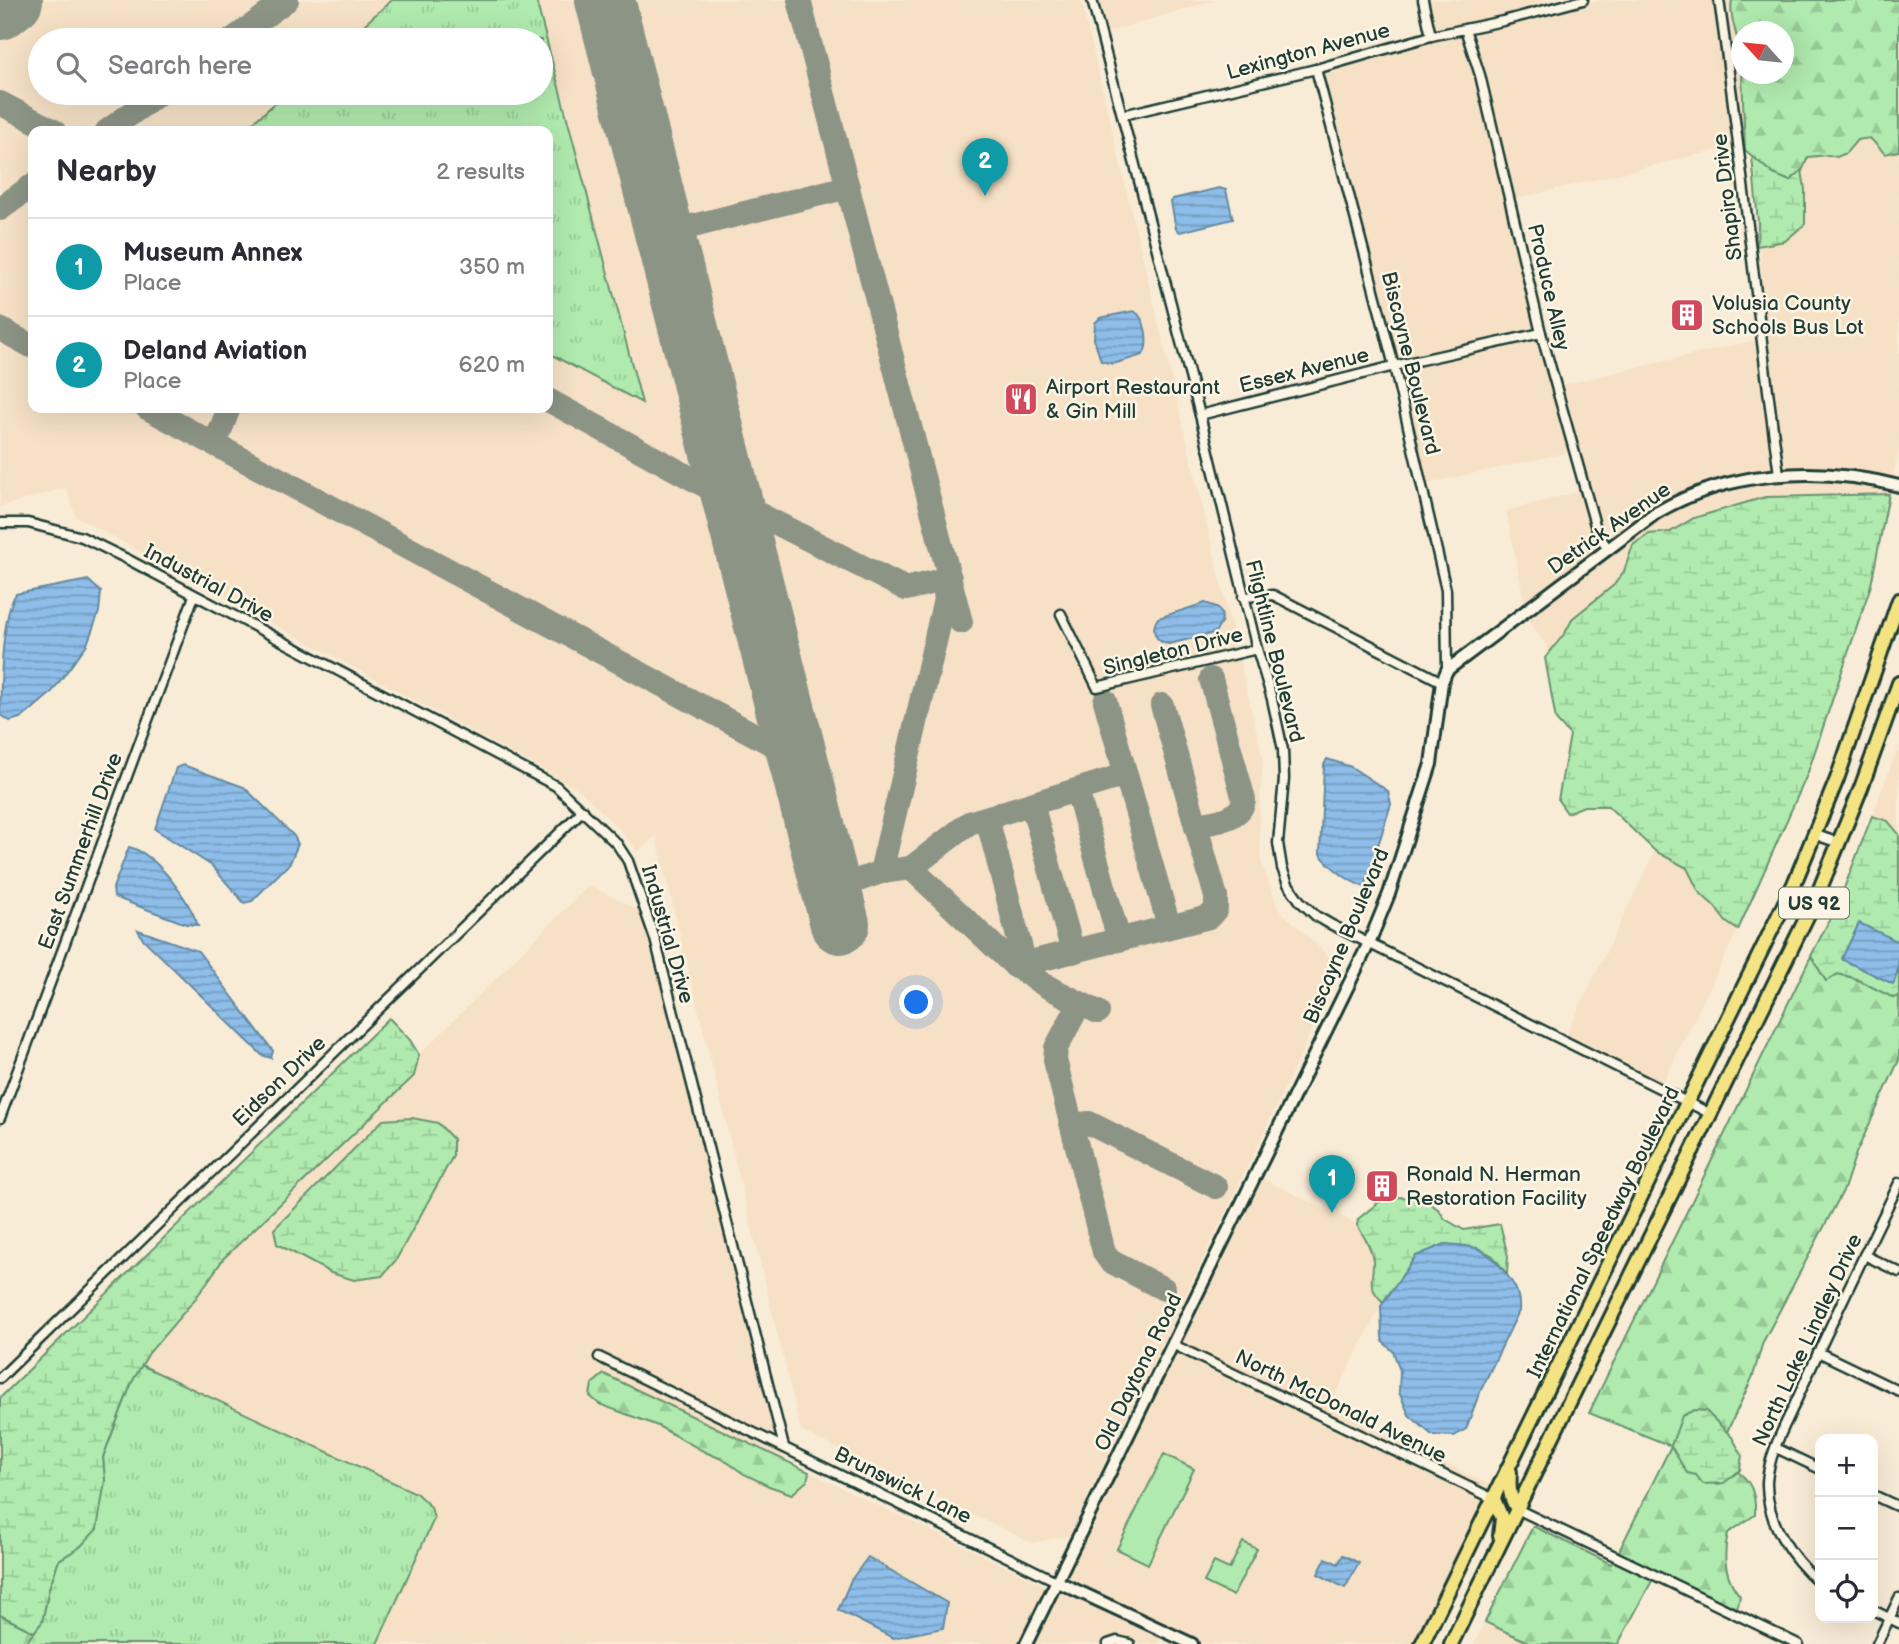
<!DOCTYPE html>
<meta charset="utf-8">
<style>
:root{--surface:#fff;--page:#f2f2f3;--text:#2b2b33;--muted:#7c7c81;--line:#e1e1e2;--accent:#b45309}
body{margin:0;font-family:"Balsamiq Sans",sans-serif;background:var(--page);color:var(--text)}
.controls{position:absolute;right:21px;bottom:21px;display:grid;overflow:hidden;border-radius:14px;box-shadow:0 7px 28px #0002}
.controls button{width:63px;height:63px;display:grid;place-items:center;padding:0;border:0;border-bottom:2px solid var(--line);background:var(--surface);color:var(--text);font:35px sans-serif}
.compass{position:absolute;left:1731px;top:21px;width:63px;height:63px;border-radius:50%;background:var(--surface);box-shadow:0 7px 28px #0002;rotate:297deg}
.you{position:absolute;left:917px;top:1003px;width:24px;height:24px;margin:-18px;border:5px solid #fff;border-radius:50%;background:#1a73e8;box-shadow:0 0 0 10px #1a73e833}
.badge{display:grid;place-items:center;width:46px;height:46px;border-radius:50%;background:var(--accent);color:#fff;font-size:23px;font-weight:700}
.pin{position:absolute;translate:-50% -58px;filter:drop-shadow(0 2px 4px #0008)}
.pin::after{content:'';position:absolute;top:37px;width:24px;height:21px;background:inherit;clip-path:polygon(0 0,100% 0,50% 100%)}
.list{margin:0;padding:0;list-style:none}
h2{display:flex;justify-content:space-between;align-items:center;height:91px;margin:0;padding:0 28px;font-size:30px}
h2 small{font-size:23px;font-weight:400;color:var(--muted)}
.list li{display:grid;grid-template-columns:46px 1fr auto;gap:21px;align-items:center;box-sizing:border-box;height:98px;padding:0 28px;border-top:2px solid var(--line)}
.list b{display:block;font-size:26px;white-space:nowrap}
.list p{margin:0;font-size:23px;white-space:nowrap;color:var(--muted)}
.list em{font-size:23px;font-style:normal;color:var(--muted)}
.icon{flex:none;width:38px;height:38px;fill:none;stroke:currentColor;stroke-width:2;stroke-linecap:round;stroke-linejoin:round}
.map{position:relative;flex:none;width:1899px;height:1644px;overflow:hidden}
.search{position:absolute;background:var(--surface);box-shadow:0 7px 28px #0002;left:28px;top:28px;width:525px;height:77px;display:flex;align-items:center;gap:18px;box-sizing:border-box;padding:0 24px;border-radius:38px;color:var(--muted);font-size:26px}
.panel{position:absolute;background:var(--surface);box-shadow:0 7px 28px #0002;left:28px;top:126px;width:525px;height:287px;border-radius:14px}
.map>svg:first-child{display:block}
.built{fill:#f6e1c6;fill-rule:evenodd}
.grass{fill:url(#grass-tufts);stroke:#689471;stroke-width:2}
.forest{fill:url(#forest-firs);stroke:#689471;stroke-width:2}
.wetland{fill:url(#wetland-marsh);stroke:#689471;stroke-width:2}
.park{fill:#b0eaae;stroke:#689471;stroke-width:2}
.water{fill:url(#water-rules);stroke:#628aa1;stroke-width:2}
.lines{fill:none;stroke-linecap:round;stroke-linejoin:round}
.taxiway{stroke:#8c9486;stroke-width:24}
.runway{stroke:#8c9486;stroke-width:60}
.street-casing{stroke:#1f3d34;stroke-width:13}
.secondary-casing{stroke:#1f3d34;stroke-width:16}
.primary-casing{stroke:#1f3d34;stroke-width:18}
.street{stroke:#fcf5e5;stroke-width:8}
.secondary{stroke:#fcf5e5;stroke-width:10}
.primary{stroke:#f4e382;stroke-width:12}
.labels{text-anchor:middle;stroke-width:5;stroke-linejoin:round;paint-order:stroke}
.shield{fill:#fcf5e5;stroke:#617469;stroke-width:2}
.shield-label{font-size:19px;font-weight:bold;fill:#1f3d34}
.street-label{font-size:21px;fill:#1f3d34;stroke:#fcf5e5}
.poi-label{font-size:21px;fill:#1f3d34;stroke:#fcf5e5;text-anchor:start}
</style>
<div class="map">
<svg width="1899" height="1644" viewBox="0 0 1899 1644">
<defs>
<pattern id="grass-tufts" width="24" height="20" patternUnits="userSpaceOnUse" patternTransform="scale(1.75)"><rect width="24" height="20" fill="#b0eaae"/><path d="M3 7l-1-3M5 7V3M7 7l1-3M15 17l-1-3M17 17v-4M19 17l1-3" fill="none" stroke="#97ca96"/></pattern>
<pattern id="forest-firs" width="22" height="20" patternUnits="userSpaceOnUse" patternTransform="scale(1.75)"><rect width="22" height="20" fill="#b0eaae"/><path d="M5 1l3.5 6h-7zM16 11l3.5 6h-7z" fill="#97ca96"/></pattern>
<pattern id="wetland-marsh" width="20" height="14" patternUnits="userSpaceOnUse" patternTransform="scale(1.75)"><rect width="20" height="14" fill="#b0eaae"/><path d="M1 5h8M5 5V1M11 12h8M15 12V8" fill="none" stroke="#97ca96"/></pattern>
<pattern id="water-rules" width="6" height="5" patternUnits="userSpaceOnUse" patternTransform="scale(1.75)"><rect width="6" height="5" fill="#8ebde9"/><path d="M0 2.5h6" fill="none" stroke="#739bbe"/></pattern>
</defs>
<rect width="100%" height="100%" fill="#f9ecd7"/>
<filter id="ink" filterUnits="userSpaceOnUse"><feTurbulence type="fractalNoise" baseFrequency=".0143" numOctaves="2"/><feDisplacementMap in="SourceGraphic" scale="14" xChannelSelector="R" yChannelSelector="G"/><feConvolveMatrix kernelMatrix="1 2 1 2 8 2 1 2 1" color-interpolation-filters="sRGB"/></filter>
<g filter="url(#ink)">
<!-- built -->
<g class="built">
<path d="M0,0h1081l182,758 -4,66 2,37 17,47 63,60 -79,169 -193,399 -38,7 -230,-112 -145,-595 -18,16 -19,-23 -39,-39 -504,-273 -10,-29 -66,19zM40,40h501v53h-501zM33,131h515v277h-515z"/>
<polygon points="1097,0 1216,0 1105,33"/>
<polygon points="1428,0 1565,0 1435,30"/>
<polygon points="1602,0 1714,0 1734,146 1515,199 1485,75 1471,33"/>
<polygon points="1724,0 1732,0 1730,7 1741,48 1744,144"/>
<polygon points="1462,35 1475,76 1535,329 1397,360 1322,72 1433,40"/>
<polygon points="1870,138 1885,154 1899,151 1899,450 1892,480 1824,469 1784,470 1764,326 1760,245 1785,241 1805,189 1802,170 1808,157 1846,153 1857,140"/>
<polygon points="1538,339 1570,452 1426,484 1400,369"/>
<polygon points="1756,340 1774,470 1725,479 1677,495 1653,509 1609,542 1602,530 1561,385"/>
<polygon points="1824,478 1890,489 1889,494 1765,497 1695,517 1670,532 1649,534 1633,545 1624,571 1614,585 1573,618 1565,633 1550,652 1527,617 1660,517 1682,503 1729,488 1780,479"/>
<polygon points="1581,491 1593,533 1601,547 1525,606 1506,511"/>
<polygon points="1899,744 1899,834 1894,826 1872,816"/>
<polygon points="1655,851 1687,868 1699,892 1715,907 1726,922 1738,930 1662,1085 1565,1037"/>
<path d="M589,885l52,26 135,528 -91,-45 -4,8 98,48 3,2 2,8 -180,-86 -5,30 59,22 47,26 19,8 20,14 25,12 32,2 6,-7 2,-9 238,114 -27,58h-643l57,-125 -123,-76 -170,-78 55,-67 28,-40 190,-182 5,-21zM453,1139v17l-57,104 -65,13 -37,-21zM868,1557l46,27 -21,54 -55,-28z"/>
<polygon points="1261,1178 1357,1224 1368,1240 1373,1260 1370,1273 1372,1290 1383,1302 1329,1407 1490,1485 1487,1491 1180,1343"/>
<polygon points="1176,1351 1483,1499 1412,1644 1203,1644 1062,1579"/>
<polygon points="1058,1587 1162,1635 1158,1644 1142,1644 1117,1636 1107,1639 1103,1644 1031,1644"/>
<polygon points="1485,1622 1532,1644 1474,1644"/>
</g>
<!-- grass -->
<g class="grass">
<polygon points="392,0 536,0 642,403 548,353 548,131 243,131 287,93 541,93 541,40 347,40"/>
<polygon points="141,1365 416,1493 431,1507 434,1519 377,1644 25,1644 42,1622 49,1588 59,1560 80,1547 105,1481 103,1457 132,1382"/>
</g>
<!-- forest -->
<g class="forest">
<path d="M1732,0h167v151l-14,3 -15,-16 -13,2 -11,13 -9,4 -9,-2 -20,2 -5,12 -13,12 -17,-7 -28,-24 -3,-76h42v-42h-42l-1,29c0,-20 -13,-42 -9,-61z"/>
<path d="M1811,956l15,25 12,-7 16,4 40,19 5,-2v65l-43,93 -12,36 -81,153 -10,34 -26,56 -21,-20 -29,23 -5,11 24,29 22,10 20,-13c15,10 18,27 17,43l-27,18c-5,23 -4,44 12,63l-2,10 -5,2 -115,-55 53,-107 -82,-33z"/>
<polygon points="604,1374 809,1472 807,1481 792,1494 769,1486 744,1474 724,1460 705,1452 658,1426 599,1404 590,1396 592,1384"/>
<polygon points="1533,1526 1611,1564 1614,1561 1653,1579 1618,1644 1532,1644 1485,1622"/>
<polygon points="0,1615 34,1632 25,1644 0,1644"/>
</g>
<!-- wetland -->
<g class="wetland">
<polygon points="1752,156 1773,174 1790,181 1802,170 1805,189 1805,224 1785,241 1757,246 1758,223"/>
<polygon points="1889,494 1871,585 1807,775 1738,930 1726,922 1715,907 1699,892 1687,868 1655,851 1608,806 1584,806 1567,813 1558,800 1570,735 1556,720 1545,658 1565,633 1573,618 1614,585 1624,571 1633,545 1649,534 1670,532 1694,518 1765,497"/>
<polygon points="1872,816 1888,821 1899,834 1899,995 1894,998 1854,978 1838,974 1826,981 1811,956 1839,901"/>
<polygon points="389,1018 410,1040 419,1055 414,1076 224,1258 196,1298 149,1353 132,1382 103,1457 105,1481 97,1529 80,1547 59,1560 49,1588 42,1622 34,1632 0,1615 0,1398"/>
<polygon points="412,1118 438,1123 453,1139 453,1156 396,1260 382,1276 354,1280 331,1273 277,1244 274,1229 383,1120"/>
<path d="M1394,1197l29,1 16,12 6,9 19,11 36,-6 8,32 -1,18 -14,-18 -15,-8 -33,-4 -29,12 -33,46c-17,-17 -10,-20 -10,-41 -1,-14 -10,-25 -16,-36l1,-6 21,-17z"/>
<polygon points="1694,1410 1706,1411 1732,1437 1742,1455 1740,1470 1724,1483 1703,1484 1696,1475 1687,1473 1671,1446 1682,1416"/>
</g>
<!-- park -->
<g class="park">
<polygon points="1164,1454 1194,1469 1148,1564 1117,1549"/>
<polygon points="1243,1542 1257,1549 1233,1596 1204,1582 1214,1562 1229,1569"/>
</g>
<!-- water -->
<g class="water">
<polygon points="1219,188 1226,190 1233,219 1180,232 1176,229 1171,202 1173,199"/>
<path d="M1134,311c12,7 16,32 9,44l-30,9 -12,-3 -7,-22 1,-16 5,-5z"/>
<path d="M88,580l13,12 -2,20 -12,32 -36,49 -28,24 -13,4 -10,-6c1,-28 1,-99 16,-121z"/>
<path d="M1205,603l12,4c8,9 5,18 -3,26l-45,11c-14,-2 -19,-14 -11,-26z"/>
<path d="M1327,759l24,8 37,24 3,13 -26,83c-16,-5 -35,-20 -45,-33l4,-89z"/>
<polygon points="183,765 244,787 294,836 298,844 290,863 252,901 244,903 212,866 155,829 176,768"/>
<path d="M129,847c28,7 59,52 69,78l-12,-1 -72,-27 -1,-9z"/>
<path d="M1859,923l40,19c0,14 0,32 -6,42l-50,-24 -1,-2z"/>
<polygon points="138,930 198,951 273,1051 271,1058 262,1055 142,938"/>
<path d="M1445,1244c33,2 42,4 62,31 9,12 13,20 12,36l-40,83 -13,35 -12,7 -22,-1 -23,-20 -10,-23 1,-21 -7,-20 -10,-9 -1,-5 -1,-31 35,-50z"/>
<polygon points="1343,1555 1359,1563 1345,1588 1318,1574 1326,1558 1338,1564"/>
<polygon points="868,1557 947,1603 943,1628 893,1638 838,1610 851,1580"/>
</g>
<g class="lines">
<!-- taxiway -->
<g class="taxiway">
<polyline points="799,0 961,622"/>
<polyline points="232,40 287,0"/>
<polyline points="0,103 54,131"/>
<polyline points="107,131 160,93"/>
<polyline points="0,209 33,185"/>
<polyline points="665,233 848,187"/>
<polyline points="0,329 33,347"/>
<polyline points="548,400 733,501 906,589 950,578 881,872 831,890"/>
<polyline points="147,408 798,758"/>
<polyline points="215,444 229,408"/>
<polyline points="1105,701 1169,926"/>
<polyline points="1077,790 1119,940"/>
<polyline points="1032,804 1073,952"/>
<polyline points="987,818 1025,964"/>
<path d="M1196,826c18,-5 45,-6 48,-26l-33,-121"/>
<polyline points="911,868 969,823 1125,775"/>
<polyline points="881,872 911,868 1015,966 1046,986 1098,1012"/>
<polyline points="1015,966 1209,917 1216,909 1216,897 1162,705"/>
<polyline points="1080,1003 1056,1048 1055,1060 1104,1252 1110,1261 1164,1289"/>
<polyline points="1072,1125 1089,1123 1216,1187"/>
</g>
<!-- runway -->
<g class="runway">
<polyline points="605,0 840,924"/>
<polyline points="0,10 13,0"/>
</g>
<!-- street casing -->
<g class="street-casing">
<g id="street">
<polyline points="1092,0 1200,415 1257,649 1272,699 1283,750 1284,779 1278,843 1282,868 1288,884 1300,901 1316,916 1330,924 1711,1114"/>
<polyline points="1423,0 1431,36"/>
<path d="M1719,0c23,158 38,316 60,474"/>
<polyline points="1465,29 1480,75 1541,333 1597,532 1608,549"/>
<polyline points="1316,69 1394,366 1446,590 1447,670"/>
<polyline points="1123,115 1316,69 1431,36 1503,21 1583,0"/>
<polyline points="1200,415 1394,366 1541,333"/>
<polyline points="0,523 28,523 82,537 127,559 556,786 617,844 628,861 655,939 784,1447"/>
<polyline points="1243,597 1273,595 1442,682"/>
<polyline points="1061,614 1097,687 1257,649"/>
<polyline points="1816,835 1839,843"/>
<polyline points="0,1118 194,596"/>
<polyline points="1864,1255 1899,1272"/>
<polyline points="1174,1345 1494,1499"/>
<polyline points="1818,1352 1899,1391"/>
<polyline points="599,1357 1056,1581"/>
<polyline points="0,1378 583,810"/>
<polyline points="1776,1448 1820,1469"/>
<polyline points="1873,1495 1899,1507"/>
<polyline points="1517,1509 1798,1644"/>
<path d="M1820,1583c-29,-25 -54,-61 -53,-101 2,-30 19,-58 31,-85 32,-72 67,-143 101,-214"/>
<polyline points="1873,1610 1899,1623"/>
<polyline points="1108,1644 1117,1641 1130,1644"/>
<polyline points="1877,1644 1899,1598"/>
</g>
</g>
<!-- secondary casing -->
<g class="secondary-casing">
<g id="secondary">
<polyline points="1056,1581 1192,1644"/>
<path d="M1026,1644l343,-701 20,-49 42,-130 11,-82 5,-12 209,-157c73,-43 162,-48 243,-27"/>
</g>
</g>
<!-- primary casing -->
<g class="primary-casing">
<g id="primary">
<path d="M1510,1472c-1,15 -1,25 7,37"/>
<polyline points="1494,1499 1502,1518 1500,1536"/>
<polyline points="1422,1644 1794,884 1837,779 1899,600"/>
<polyline points="1451,1644 1817,896 1861,788 1899,683"/>
</g>
</g>
<!-- street -->
<use href="#street" class="street"/>
<!-- secondary -->
<use href="#secondary" class="secondary"/>
<!-- primary -->
<use href="#primary" class="primary"/>
</g>
</g>
<!-- icons -->
<defs>
<g id="building-square" transform="scale(1.75)"><rect x="-9" y="-9" width="18" height="18" rx="4" fill="#d1495b" stroke="#fcf5e5"/><path d="M-4-6H4V6H1V3H-1V6H-4ZM-2.5-4.3h1.7v1.8h-1.7ZM.8-4.3h1.7v1.8H.8ZM-2.5-1h1.7V.8h-1.7ZM.8-1h1.7V.8H.8Z" fill="#fff"/></g>
<g id="restaurant-square" transform="scale(1.75)"><rect x="-9" y="-9" width="18" height="18" rx="4" fill="#d1495b" stroke="#fcf5e5"/><path d="M-5-6h1v4h1v-4h1v4h1v-4h1v5L-1.5 .5V6h-2V.5L-5-1ZM5-6V6H3V1.5H1.5Q1.5-4 5-6Z" fill="#fff"/></g>
</defs>
<g fill-rule="evenodd">
<use href="#building-square" x="1687" y="315"/>
<use href="#restaurant-square" x="1021" y="399"/>
<use href="#building-square" x="1382" y="1186"/>
</g>
<g class="labels">
<!-- shield labels -->
<rect class="shield" x="1779" y="887.5" width="70" height="31" rx="5"/>
<g class="shield-label">
<text x="1814" y="910">US 92</text>
</g>
<!-- street labels -->
<g class="street-label">
<text transform="translate(1308 51) rotate(-15)" y="7">Lexington Avenue</text>
<text transform="translate(1727 197) rotate(-97)" y="7">Shapiro Drive</text>
<text transform="translate(1549 287) rotate(77)" y="7">Produce Alley</text>
<text transform="translate(1411 363) rotate(76)" y="7">Biscayne Boulevard</text>
<text transform="translate(1304 370) rotate(-14)" y="7">Essex Avenue</text>
<text transform="translate(1609 528) rotate(-35)" y="7">Detrick Avenue</text>
<text transform="translate(209 583) rotate(28)" y="7">Industrial Drive</text>
<text transform="translate(1173 651) rotate(-14)" y="7">Singleton Drive</text>
<text transform="translate(1275 651) rotate(76)" y="7">Flightline Boulevard</text>
<text transform="translate(80 851) rotate(-70)" y="7">East Summerhill Drive</text>
<text transform="translate(668 934) rotate(74)" y="7">Industrial Drive</text>
<text transform="translate(1346 936) rotate(-67)" y="7">Biscayne Boulevard</text>
<text transform="translate(279 1081) rotate(-44)" y="7">Eidson Drive</text>
<text transform="translate(1603 1232) rotate(-64)" y="7">International Speedway Boulevard</text>
<text transform="translate(1807 1340) rotate(-65)" y="7">North Lake Lindley Drive</text>
<text transform="translate(1138 1372) rotate(-64)" y="7">Old Daytona Road</text>
<text transform="translate(1341 1406) rotate(26)" y="7">North McDonald Avenue</text>
<text transform="translate(903 1485) rotate(26)" y="7">Brunswick Lane</text>
</g>
<!-- poi labels -->
<g class="poi-label">
<text x="1712" y="310">Volusia County<tspan x="1712" dy="24">Schools Bus Lot</tspan></text>
<text x="1046" y="394">Airport Restaurant<tspan x="1046" dy="24">&amp; Gin Mill</tspan></text>
<text x="1406" y="1181">Ronald N. Herman<tspan x="1406" dy="24">Restoration Facility</tspan></text>
</g>
</g>
</svg>
<div class="controls">
<button>+</button>
<button>−</button>
<button><svg class="icon" aria-label="locate" viewBox="0 0 24 24"><circle cx="12" cy="12" r="6"/><path d="M12 2v4M12 18v4M2 12h4M18 12h4"/></svg></button>
</div>
<svg class="compass" viewBox="-18 -18 36 36"><path d="M0-13l5 13h-10z" fill="#e53935"/><path d="M0 13l5-13h-10z" fill="#7c7c81"/></svg>
<div class="you"></div>
<div class="pin badge" style="left:1332px;top:1213px;background:#0f9aa8">1</div>
<div class="pin badge" style="left:985px;top:196px;background:#0f9aa8">2</div>
<div class="search"><svg class="icon" aria-label="search" viewBox="0 0 24 24"><circle cx="10" cy="10" r="6"/><path d="M15 15l6 6"/></svg>Search here</div>
<section class="panel">
<h2>Nearby<small>2 results</small></h2>
<ul class="list">
<li><span class="badge" style="background:#0f9aa8">1</span><div><b>Museum Annex</b><p>Place</p></div><em>350 m</em></li>
<li><span class="badge" style="background:#0f9aa8">2</span><div><b>Deland Aviation</b><p>Place</p></div><em>620 m</em></li>
</ul>
</section>
</div>
